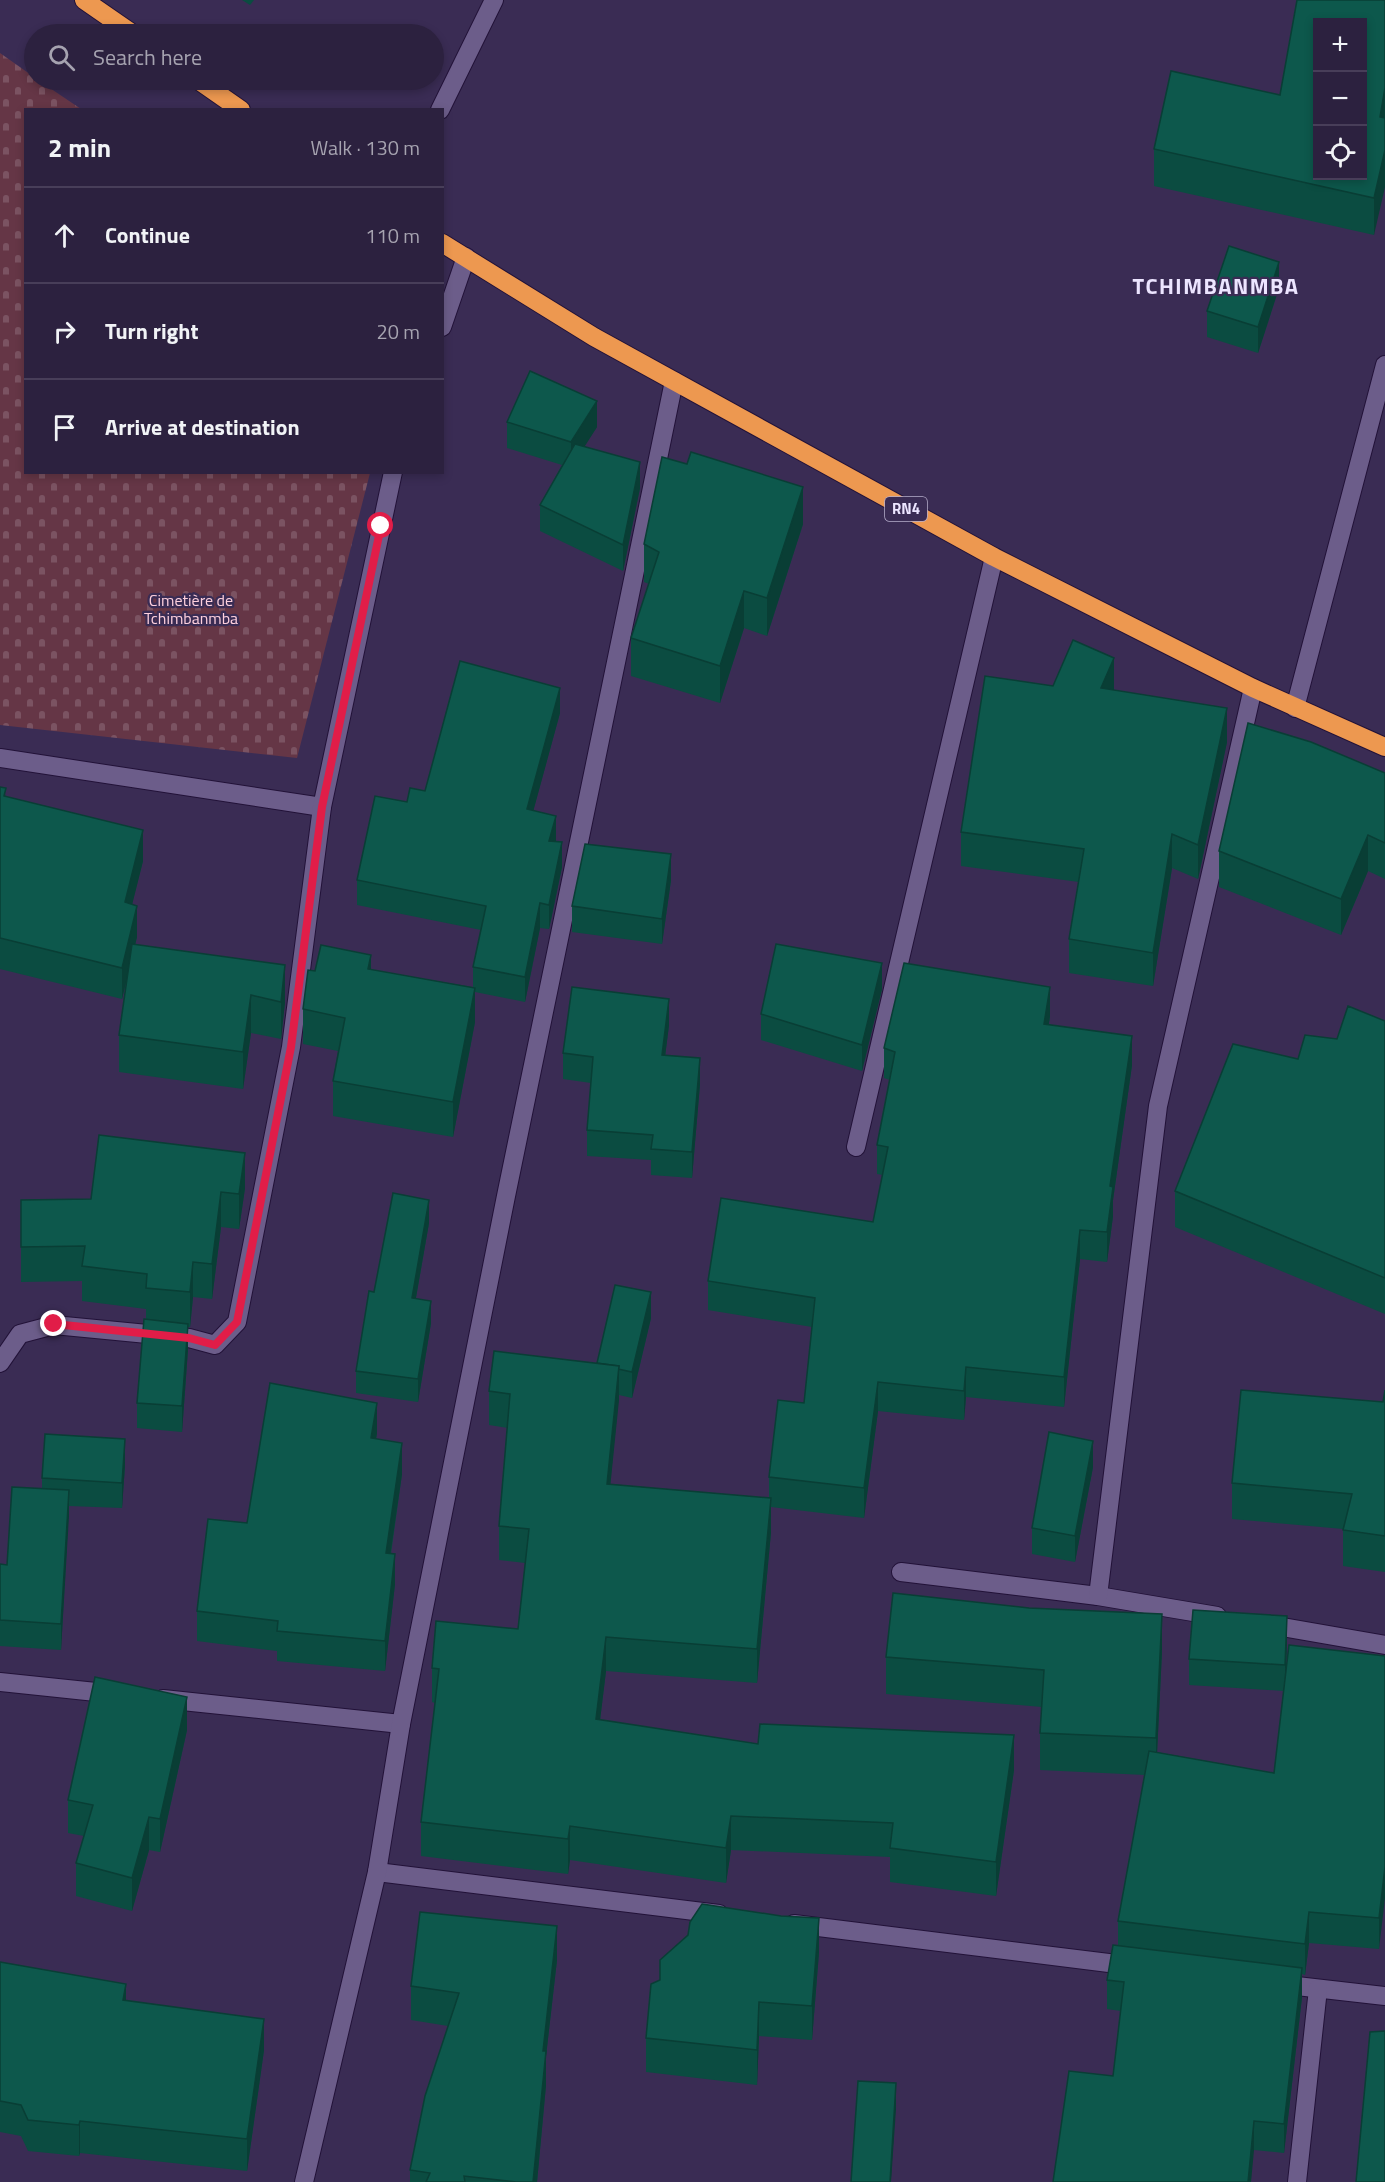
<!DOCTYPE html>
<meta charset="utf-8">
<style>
:root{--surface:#2c213f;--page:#342946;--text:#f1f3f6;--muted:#a6a3b0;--line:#483e59}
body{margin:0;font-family:"Titillium Web",sans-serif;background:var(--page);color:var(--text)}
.controls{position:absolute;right:18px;top:18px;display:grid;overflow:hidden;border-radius:0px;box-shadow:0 3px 9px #0003}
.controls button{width:54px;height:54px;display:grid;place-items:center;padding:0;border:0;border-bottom:2px solid var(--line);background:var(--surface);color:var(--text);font:30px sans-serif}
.stop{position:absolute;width:18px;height:18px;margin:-14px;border:4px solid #e11d48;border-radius:50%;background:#fff}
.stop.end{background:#e11d48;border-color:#fff;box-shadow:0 2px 6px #0008}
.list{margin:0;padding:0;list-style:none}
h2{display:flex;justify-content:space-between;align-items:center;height:78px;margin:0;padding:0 24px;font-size:26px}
h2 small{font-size:20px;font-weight:400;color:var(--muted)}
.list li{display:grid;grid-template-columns:39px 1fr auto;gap:18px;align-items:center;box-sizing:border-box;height:96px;padding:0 24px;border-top:2px solid var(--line)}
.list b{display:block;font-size:22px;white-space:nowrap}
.list em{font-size:20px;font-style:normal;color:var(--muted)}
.icon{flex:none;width:33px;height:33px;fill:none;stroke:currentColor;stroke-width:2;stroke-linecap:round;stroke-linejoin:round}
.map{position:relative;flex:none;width:1385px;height:2182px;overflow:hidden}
.search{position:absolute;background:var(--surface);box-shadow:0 3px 9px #0003;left:24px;top:24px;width:420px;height:66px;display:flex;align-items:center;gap:15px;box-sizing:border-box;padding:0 21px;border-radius:33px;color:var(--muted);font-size:22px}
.panel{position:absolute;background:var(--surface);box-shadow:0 3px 9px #0003;left:24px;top:108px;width:420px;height:366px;border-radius:0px}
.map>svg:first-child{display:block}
.cemetery{fill:url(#cemetery-stones)}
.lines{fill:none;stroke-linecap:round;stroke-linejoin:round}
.minor-casing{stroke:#221238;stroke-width:20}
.highway-casing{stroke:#221238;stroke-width:20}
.minor{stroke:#6c5d8a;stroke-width:18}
.highway{stroke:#ed9850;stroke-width:18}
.wall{fill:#0b4c41}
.shaded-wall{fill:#093e35}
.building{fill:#0d584c;stroke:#093e35;stroke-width:1.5;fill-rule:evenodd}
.route{stroke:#e11d48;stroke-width:8}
.labels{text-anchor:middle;stroke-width:4.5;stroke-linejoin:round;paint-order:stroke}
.shield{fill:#3a2c54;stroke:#b7aecc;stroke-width:1.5}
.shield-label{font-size:15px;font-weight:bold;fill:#ece5ff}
.park-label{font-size:16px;fill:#fed0dd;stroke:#3a2c54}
.district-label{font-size:22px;font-weight:bold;letter-spacing:1.5px;fill:#ece5ff;stroke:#3a2c54}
</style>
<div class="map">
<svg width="1385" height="2182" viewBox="0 0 1385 2182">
<defs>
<pattern id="cemetery-stones" width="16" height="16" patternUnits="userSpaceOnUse" patternTransform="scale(1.5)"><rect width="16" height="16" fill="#653646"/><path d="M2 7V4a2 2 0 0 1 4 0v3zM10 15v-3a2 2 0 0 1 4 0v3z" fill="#7b5362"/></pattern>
</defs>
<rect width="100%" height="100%" fill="#3a2c54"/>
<!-- cemetery -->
<polygon class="cemetery" points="0,53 34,77 34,80 38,80 81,109 26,110 26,472 370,473 297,758 0,725"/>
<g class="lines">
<!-- minor casing -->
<g class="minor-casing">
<g id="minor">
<polyline points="440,110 494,0"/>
<polyline points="442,327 466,257"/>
<polyline points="1295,708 1385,365"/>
<polyline points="0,758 322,807"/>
<polyline points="856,1147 994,557"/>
<polyline points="0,1363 20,1334 54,1325 189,1338 215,1345 237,1322 291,1047 322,807 393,472"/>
<polyline points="901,1572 1098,1596 1217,1616"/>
<polyline points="1098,1596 1158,1106 1253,688"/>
<polyline points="1265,1624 1385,1645"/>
<polyline points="0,1682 115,1694"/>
<polyline points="163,1699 401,1724"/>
<polyline points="377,1872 719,1914"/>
<polyline points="794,1924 1133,1966"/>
<polyline points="1279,1984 1385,1996"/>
<polyline points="304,2182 377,1872 401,1724 506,1196 674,381"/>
<polyline points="1297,2182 1318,1989"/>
</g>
</g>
<!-- highway casing -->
<g class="highway-casing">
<g id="highway">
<polyline points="84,0 133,34"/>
<polyline points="198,80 241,110"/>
<polyline points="442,243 594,337 994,557 1253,688 1385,747"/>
</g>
</g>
<!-- minor -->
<use href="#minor" class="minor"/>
<!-- highway -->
<use href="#highway" class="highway"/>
</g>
<!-- wall -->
<g class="wall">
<polygon points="242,0 254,0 250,5"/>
<polygon points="1385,0 1374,235 1154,186 1154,149 1280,95"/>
<polygon points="1279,288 1258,353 1207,337 1207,311"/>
<polygon points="507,422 597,427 584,446 640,488 623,571 540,531 540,505 562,465 507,448"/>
<polygon points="803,524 767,636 744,628 720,703 631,676 631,638 649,584 644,582 644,544"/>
<polygon points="1053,686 1114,690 1227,742 1198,879 1172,868 1153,986 1069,973 1069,939 1079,882 961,866 961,832"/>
<polygon points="560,713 533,811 555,841 562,867 549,929 540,928 525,1002 475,992 475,1022 453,1137 333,1116 333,1081 338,1051 303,1044 303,1009 315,971 371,970 473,987 473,967 481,930 357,905 357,880 407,802"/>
<polygon points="1385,773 1385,879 1368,871 1341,935 1219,887 1219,851"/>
<polygon points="0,787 6,796 143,861 132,904 137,937 135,944 285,1002 281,1039 251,1033 243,1089 119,1072 119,1035 128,974 122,999 0,969"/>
<polygon points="671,880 662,944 572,932 572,906"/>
<polygon points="882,989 862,1071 761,1040 761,1014"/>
<polygon points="1050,1016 1049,1024 1132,1065 1113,1200 1113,1216 1107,1262 1080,1259 1064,1407 966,1397 964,1420 878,1411 864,1518 771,1507 771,1532 757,1683 606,1671 600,1720 758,1744 1014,1770 996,1896 890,1882 890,1857 731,1850 726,1883 570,1860 568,1874 421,1856 421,1822 435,1703 432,1702 432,1668 518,1629 525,1563 499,1560 499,1526 508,1428 489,1425 489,1391 597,1363 651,1318 632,1398 619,1395 610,1484 769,1498 769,1477 804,1403 812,1327 708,1310 708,1281 873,1222 883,1175 877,1174 877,1145 890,1080 884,1078 884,1048"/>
<polygon points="1385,1021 1385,1314 1175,1227 1175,1191 1298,1059 1337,1039"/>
<polygon points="669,1025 665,1056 700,1084 692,1178 651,1175 651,1160 587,1156 587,1130 591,1083 563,1079 563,1053"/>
<polygon points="245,1188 239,1229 221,1227 212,1299 193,1297 190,1327 188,1327 188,1349 182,1432 137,1428 137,1403 146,1319 146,1309 82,1301 82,1281 21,1282 21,1200 91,1199"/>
<polygon points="429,1223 416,1298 431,1323 418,1402 356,1393 356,1371"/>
<polygon points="1385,1390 1385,1572 1343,1566 1343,1529 1232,1519 1232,1483 1383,1402"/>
<polygon points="377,1433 376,1439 402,1474 391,1554 395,1584 385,1671 277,1661 277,1651 197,1641 197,1611 247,1523"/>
<polygon points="125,1465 122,1508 69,1506 61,1650 0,1646 0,1564 7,1565 42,1489 42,1478"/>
<polygon points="1093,1467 1075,1562 1032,1554 1032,1528"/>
<polygon points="1287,1642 1285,1683 1385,1656 1379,1949 1309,1943 1305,1975 1302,1974 1302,1997 1284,2153 1254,2150 1113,2076 1121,2011 1107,2009 1107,1980 1118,1946 1118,1921 1145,1775 1040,1770 1040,1733 1042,1707 886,1694 886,1657 1162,1651 1157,1752 1274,1773 1284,1691 1189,1685 1189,1659"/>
<polygon points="187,1730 160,1852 149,1850 132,1911 76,1896 76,1863 84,1836 68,1833 68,1800"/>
<polygon points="819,1952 812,2040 759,2036 757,2085 646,2072 646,2038"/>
<polygon points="557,1960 546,2056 546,2085 537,2182 410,2182 410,2170 448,2026 411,2020 411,1986"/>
<polygon points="0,1962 126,2000 264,2050 247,2171 80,2153 79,2156 28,2151 21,2136 0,2132"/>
</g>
<!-- shaded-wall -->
<g class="shaded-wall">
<polygon points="1385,88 1385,125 1380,117"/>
<polygon points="1385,150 1385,187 1374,235 1374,198"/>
<polygon points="1279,262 1279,288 1258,353 1258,327"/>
<polygon points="597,401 597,427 571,468 571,442"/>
<polygon points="640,462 640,488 623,571 623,545"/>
<polygon points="803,487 803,524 767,636 767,598"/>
<polygon points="744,591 744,628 720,703 720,666"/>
<polygon points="1114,658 1114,692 1101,688"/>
<polygon points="560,688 560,713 527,834 527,809"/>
<polygon points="1227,708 1227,742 1198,879 1198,845"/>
<polygon points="556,816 556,841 549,841"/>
<polygon points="143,830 143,861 125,933 125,902"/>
<polygon points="1172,834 1172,868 1153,986 1153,953"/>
<polygon points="1368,835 1368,871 1341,935 1341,899"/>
<polygon points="562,842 562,867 549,929 549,905"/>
<polygon points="671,854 671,880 662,944 662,919"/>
<polygon points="540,903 540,928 525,1002 525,977"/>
<polygon points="137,906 137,937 122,999 122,968"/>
<polygon points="371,955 371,990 368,969"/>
<polygon points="882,963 882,989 862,1071 862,1045"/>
<polygon points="285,965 285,1002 281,1039 281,1002"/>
<polygon points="1050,987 1050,1016 1044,1053 1044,1024"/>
<polygon points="475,988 475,1022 453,1137 453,1102"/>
<polygon points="251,995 251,1033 243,1089 243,1052"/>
<polygon points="669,999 669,1025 662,1081 662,1055"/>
<polygon points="1132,1036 1132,1065 1113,1200 1113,1216 1107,1262 1107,1232 1110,1186"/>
<polygon points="700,1058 700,1084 692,1178 692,1152"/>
<polygon points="245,1153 245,1188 239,1229 239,1194"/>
<polygon points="221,1192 221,1227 212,1299 212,1264"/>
<polygon points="429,1200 429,1223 412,1320 412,1298"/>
<polygon points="1080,1230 1080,1259 1064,1407 1064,1377"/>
<polygon points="193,1262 193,1297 190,1327 190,1292"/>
<polygon points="651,1292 651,1318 632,1398 632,1372"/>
<polygon points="431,1301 431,1323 418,1402 418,1379"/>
<polygon points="188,1324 188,1349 182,1432 182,1406"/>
<polygon points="619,1366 619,1400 607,1518 607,1484"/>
<polygon points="966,1367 966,1397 964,1420 964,1391"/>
<polygon points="878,1382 878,1411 864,1518 864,1488"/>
<polygon points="377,1403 377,1433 371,1468 371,1438"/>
<polygon points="125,1439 125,1465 122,1508 122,1483"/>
<polygon points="1093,1441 1093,1467 1075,1562 1075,1536"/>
<polygon points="402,1443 402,1474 386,1584 386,1553"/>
<polygon points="69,1490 69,1516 61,1650 61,1624"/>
<polygon points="771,1498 771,1532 757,1683 757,1649"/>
<polygon points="395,1554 395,1584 385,1671 385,1641"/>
<polygon points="1162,1614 1162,1651 1156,1775 1156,1738"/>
<polygon points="1287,1616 1287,1642 1285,1691 1285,1665"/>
<polygon points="606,1637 606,1671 596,1753 596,1719"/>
<polygon points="187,1697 187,1730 160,1852 160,1819"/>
<polygon points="1014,1735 1014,1770 996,1896 996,1862"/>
<polygon points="731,1816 731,1850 726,1883 726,1848"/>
<polygon points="149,1817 149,1850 132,1911 132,1878"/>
<polygon points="570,1826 570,1860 568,1874 568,1839"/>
<polygon points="1385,1867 1385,1898 1379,1949 1379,1918"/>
<polygon points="1309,1912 1309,1943 1305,1975 1305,1944"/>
<polygon points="819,1918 819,1952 812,2040 812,2006"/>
<polygon points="557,1926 557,1960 546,2056 546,2085 537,2182 533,2182 543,2051"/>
<polygon points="1302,1968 1302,1997 1284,2153 1284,2124"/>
<polygon points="126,1984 126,2015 123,2000"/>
<polygon points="759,2002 759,2036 757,2085 757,2050"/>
<polygon points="264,2019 264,2050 247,2171 247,2139"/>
<polygon points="896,2083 896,2109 891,2182 890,2182"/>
<polygon points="80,2121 80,2153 79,2156 79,2125"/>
<polygon points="1254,2121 1254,2150 1251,2182 1248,2182"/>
</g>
<!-- building -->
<g class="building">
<path d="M1297,0h88v88l-5,29 5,1v32l-11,48 -220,-49 17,-78 109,24zM1317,22h45v154h-45z"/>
<polygon points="1229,246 1279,262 1258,327 1207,311"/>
<polygon points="530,371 597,401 571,442 507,422"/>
<polygon points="575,444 640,462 623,545 540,505"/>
<polygon points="691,452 803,487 767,598 744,591 720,666 631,638 659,552 644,544 662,457 687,464"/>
<polygon points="1073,640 1114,658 1101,688 1227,708 1198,845 1172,834 1153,953 1069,939 1084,849 961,832 985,676 1053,686"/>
<polygon points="460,661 560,688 527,809 556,816 549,841 562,842 549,905 540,903 525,977 473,967 486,906 357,880 375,796 407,802 410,788 425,791"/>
<polygon points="1248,723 1311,742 1385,773 1385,843 1368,835 1341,899 1219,851"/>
<polygon points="0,787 6,788 4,796 143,830 125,902 137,906 122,968 0,938"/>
<polygon points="585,844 671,854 662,919 572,906"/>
<polygon points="132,944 285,965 281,1002 251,995 243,1052 119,1035"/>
<polygon points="776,944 882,963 862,1045 761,1014"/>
<polygon points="321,945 371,955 368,969 475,988 453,1102 333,1081 345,1018 303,1009 308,970 315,971"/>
<polygon points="904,963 1050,987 1044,1024 1132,1036 1110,1186 1113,1187 1107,1232 1080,1230 1064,1377 966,1367 964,1391 878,1382 864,1488 769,1477 778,1400 804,1403 815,1298 708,1281 721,1198 873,1222 888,1147 877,1145 895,1052 884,1048"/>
<polygon points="572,987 669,999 662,1055 700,1058 692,1152 651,1149 653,1135 587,1130 593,1057 563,1053"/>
<polygon points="1348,1006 1385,1021 1385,1278 1175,1191 1233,1044 1298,1059 1305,1035 1337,1039"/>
<polygon points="99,1135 245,1153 239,1194 221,1192 212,1264 193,1262 190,1292 146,1288 147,1274 82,1266 85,1246 21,1247 21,1200 91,1199"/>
<polygon points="393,1193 429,1200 412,1298 431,1301 418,1379 356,1371 369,1291 374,1292"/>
<polygon points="615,1285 651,1292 632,1372 618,1369 619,1366 597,1363"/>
<polygon points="144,1319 188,1324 182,1406 137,1403"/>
<polygon points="494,1351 619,1366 607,1484 771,1498 757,1649 606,1637 596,1719 758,1744 760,1724 1014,1735 996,1862 890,1848 893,1823 731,1816 726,1848 570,1826 568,1839 421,1822 439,1669 432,1668 436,1621 518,1629 529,1529 499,1526 510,1394 489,1391"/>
<polygon points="270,1383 377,1403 371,1438 402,1443 386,1553 395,1554 385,1641 277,1631 278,1621 197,1611 208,1519 247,1523"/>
<polygon points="1241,1390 1383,1402 1385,1390 1385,1536 1343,1530 1352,1494 1232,1483"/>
<polygon points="1049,1432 1093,1441 1075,1536 1032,1528"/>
<polygon points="45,1434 125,1439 122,1483 42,1478"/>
<polygon points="12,1487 69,1490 61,1624 0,1620 0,1564 7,1565"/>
<polygon points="893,1593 1029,1608 1162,1614 1156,1738 1040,1733 1044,1670 886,1657"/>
<polygon points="1193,1610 1287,1616 1285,1665 1189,1659"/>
<polygon points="1289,1645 1385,1656 1385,1867 1379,1918 1309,1912 1305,1944 1118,1921 1149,1751 1274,1773"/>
<polygon points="95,1677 187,1697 160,1819 149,1817 132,1878 76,1863 93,1805 68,1800"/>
<polygon points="702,1904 781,1916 819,1918 812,2006 759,2002 757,2050 646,2038 651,1984 660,1980 660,1960 688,1935 690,1922"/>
<polygon points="420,1912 557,1926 543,2051 546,2051 533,2182 516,2182 464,2176 465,2182 426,2182 430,2173 410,2170 425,2096 459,1993 411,1986"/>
<polygon points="1113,1945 1302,1968 1284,2124 1254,2121 1248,2182 1053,2182 1069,2071 1113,2076 1124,1982 1107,1980"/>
<polygon points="0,1962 126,1984 123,2000 264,2019 247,2139 80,2121 79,2125 28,2120 21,2105 0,2101"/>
<polygon points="1385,2031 1385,2182 1356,2182 1370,2032"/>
<polygon points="858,2081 896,2083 890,2182 851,2182"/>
</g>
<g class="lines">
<!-- route -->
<polyline class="route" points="54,1324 189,1338 215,1345 237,1322 291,1047 322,807 381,526"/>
</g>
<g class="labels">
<!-- shield labels -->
<rect class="shield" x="885" y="497" width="42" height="24" rx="4.5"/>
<g class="shield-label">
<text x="906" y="514">RN4</text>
</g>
<!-- park labels -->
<g class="park-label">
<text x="191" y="606">Cimetière de<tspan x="191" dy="18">Tchimbanmba</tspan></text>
</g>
<!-- district labels -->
<g class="district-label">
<text x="1216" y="294">TCHIMBANMBA</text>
</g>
</g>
</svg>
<div class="controls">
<button>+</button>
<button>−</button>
<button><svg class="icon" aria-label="locate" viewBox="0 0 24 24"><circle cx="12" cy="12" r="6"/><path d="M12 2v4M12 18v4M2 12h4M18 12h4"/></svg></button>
</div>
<div class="stop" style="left:381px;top:526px"></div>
<div class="stop end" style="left:54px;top:1324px"></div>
<div class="search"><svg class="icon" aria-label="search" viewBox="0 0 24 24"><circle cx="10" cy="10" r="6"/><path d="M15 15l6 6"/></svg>Search here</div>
<section class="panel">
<h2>2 min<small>Walk · 130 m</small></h2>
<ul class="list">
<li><svg class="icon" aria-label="ahead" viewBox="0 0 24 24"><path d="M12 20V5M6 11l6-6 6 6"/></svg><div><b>Continue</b></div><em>110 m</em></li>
<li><svg class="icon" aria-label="right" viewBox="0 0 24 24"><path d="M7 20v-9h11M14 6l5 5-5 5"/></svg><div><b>Turn right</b></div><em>20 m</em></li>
<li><svg class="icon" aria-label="arrive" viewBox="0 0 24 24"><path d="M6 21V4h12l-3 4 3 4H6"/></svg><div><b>Arrive at destination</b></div></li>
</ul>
</section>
</div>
